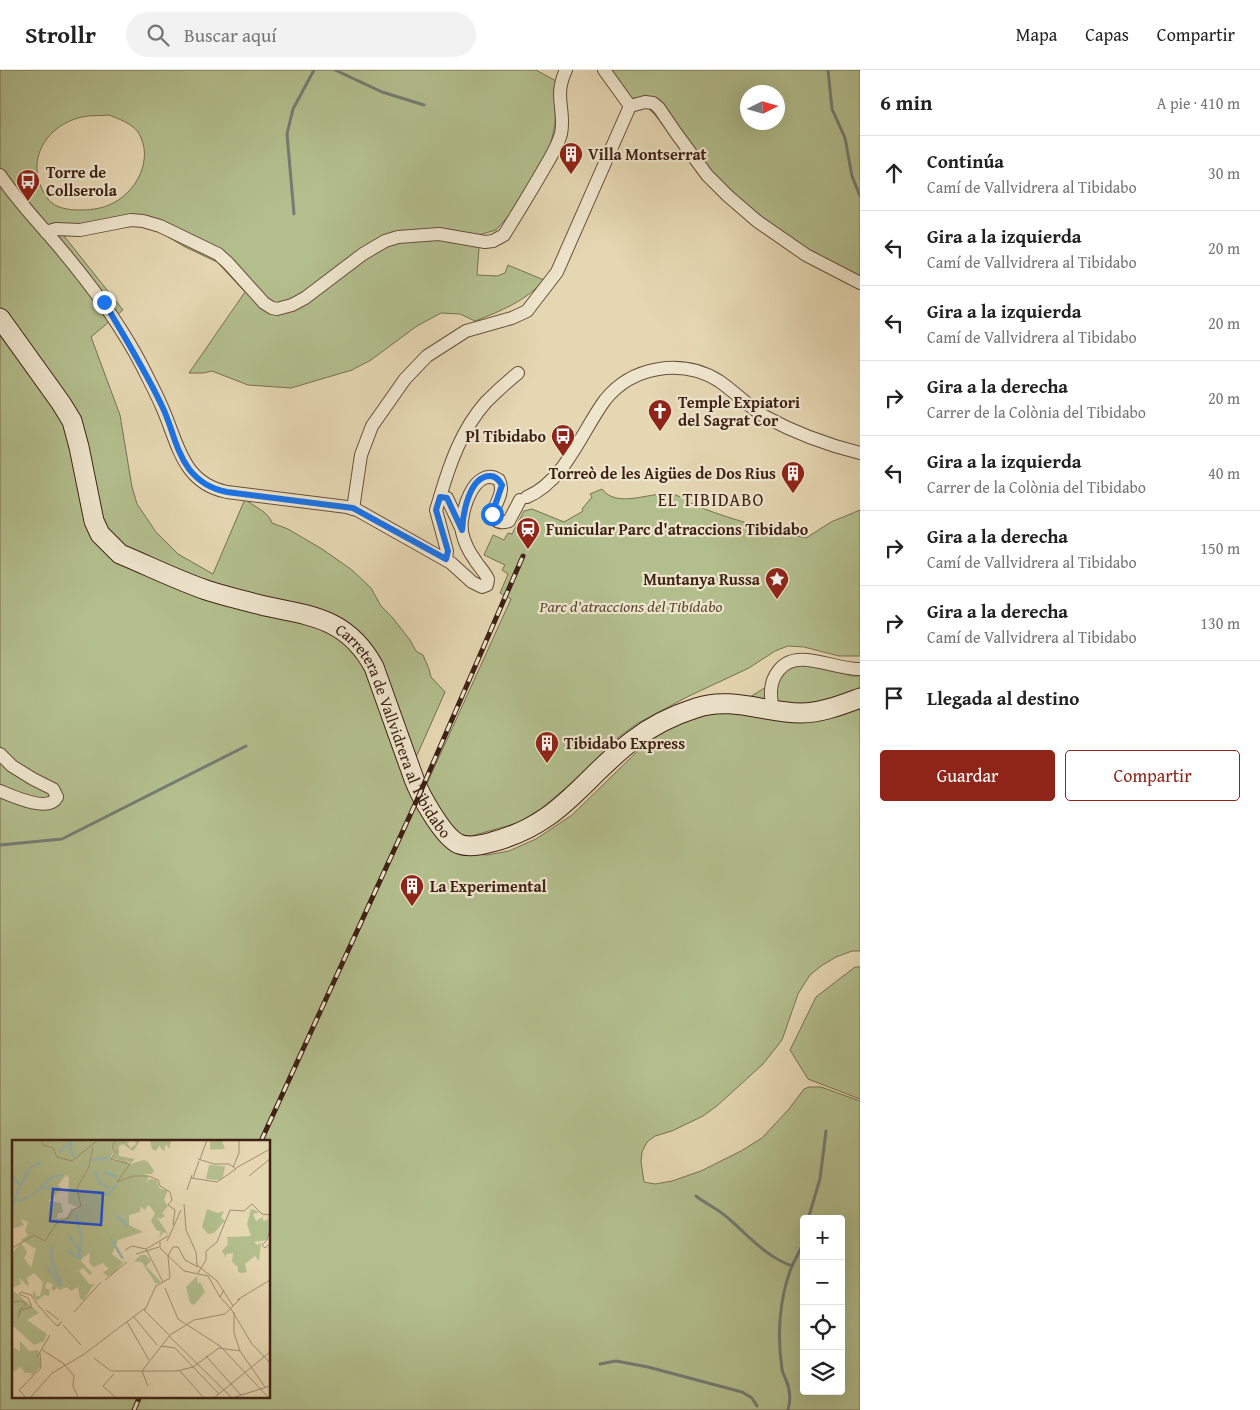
<!DOCTYPE html>
<html lang="es">
<meta charset="utf-8">
<style>
:root{--surface:#fff;--page:#f2f2f2;--text:#222;--muted:#767676;--line:#e0e0e0;--accent:#8f2418}
body{margin:0;font-family:"Gentium Book Plus",serif;background:var(--page);color:var(--text)}
.controls{position:absolute;right:15px;bottom:15px;display:grid;overflow:hidden;border-radius:5px;box-shadow:0 5px 20px #0002}
.controls button{width:45px;height:45px;display:grid;place-items:center;padding:0;border:0;border-bottom:1px solid var(--line);background:var(--surface);color:var(--text);font:25px sans-serif}
.compass{position:absolute;left:740px;top:15px;width:45px;height:45px;border-radius:50%;background:var(--surface);box-shadow:0 5px 20px #0002;rotate:85deg}
.stop{position:absolute;width:15px;height:15px;margin:-11px;border:4px solid #1a73e8;border-radius:50%;background:#fff}
.stop.end{background:#1a73e8;border-color:#fff;box-shadow:0 1px 5px #0008}
.list{margin:0;padding:0;list-style:none}
h2{display:flex;justify-content:space-between;align-items:center;height:65px;margin:0;padding:0 20px;font-size:21px}
h2 small{font-size:16px;font-weight:400;color:var(--muted)}
.list li{display:grid;grid-template-columns:32px 1fr auto;gap:15px;align-items:center;box-sizing:border-box;height:75px;padding:0 20px;border-top:1px solid var(--line)}
.list b{display:block;font-size:19px;white-space:nowrap}
.list p{margin:0;font-size:16px;white-space:nowrap;color:var(--muted)}
.list em{font-size:16px;font-style:normal;color:var(--muted)}
.actions{display:flex;gap:10px;padding:15px 20px}
.actions a{flex:1;padding:11px 0;border:1px solid var(--accent);border-radius:5px;text-align:center;font-size:18px;color:var(--accent)}
.actions .main{background:var(--accent);color:#fff}
.icon{flex:none;width:28px;height:28px;fill:none;stroke:currentColor;stroke-width:2;stroke-linecap:round;stroke-linejoin:round}
.map{position:relative;flex:none;width:860px;height:1340px;overflow:hidden}
header{display:flex;align-items:center;gap:30px;box-sizing:border-box;height:70px;padding:0 25px;background:var(--surface);border-bottom:1px solid var(--line)}
header strong{font-size:24px}
nav{display:flex;gap:28px;margin-inline-start:auto;font-size:18px}
.search{width:350px;height:45px;background:var(--page);display:flex;align-items:center;gap:12px;box-sizing:border-box;padding:0 18px;border-radius:28px;color:var(--muted);font-size:19px}
main{display:flex}
aside{flex:1;background:var(--surface)}
.map>svg:first-child{display:block}
.green{fill:#b3be8d;stroke:#787051;fill-rule:evenodd}
.lines{fill:none;stroke-linecap:round;stroke-linejoin:round}
.stream{stroke:#747c74;stroke-width:3}
.street-casing{stroke:#684e3c;stroke-width:14}
.secondary-casing{stroke:#3e2115;stroke-width:21}
.street{stroke:#eee5cd;stroke-width:12}
.secondary{stroke:#eee5cd;stroke-width:19}
.rail-casing{stroke:#3e2115;stroke-width:5}
.rail{stroke:#eee5cd;stroke-width:3;stroke-dasharray:9;stroke-linecap:butt}
.route{stroke:#1a73e8;stroke-width:6}
.labels{text-anchor:middle;stroke-width:4.5;stroke-linejoin:round;paint-order:stroke}
.poi-label{font-size:16px;font-weight:bold;fill:#3e2115;stroke:#eee5cd;text-anchor:start}
.park-label{font-size:16px;font-style:italic;fill:#5b4833;stroke:#eee5cd}
.street-label{font-size:16px;fill:#3e2115;stroke:#eee5cd}
.neighbourhood-label{font-size:18px;letter-spacing:1px;fill:#3e2115;stroke:#eee5cd}
.inset-river{fill:none;stroke:#98b8b4;stroke-width:2.5}
.inset-road{fill:none;stroke:#a28e73;stroke-width:1}
.view{fill:#1d4ed8;fill-opacity:0.15;stroke:#1d4ed8;stroke-width:2.5}
.inset-edge{fill:none;stroke:#3e2115;stroke-width:2.5}
</style>
<header>
<strong>Strollr</strong>
<div class="search"><svg class="icon" aria-label="search" viewBox="0 0 24 24"><circle cx="10" cy="10" r="6"/><path d="M15 15l6 6"/></svg>Buscar aquí</div>
<nav><a>Mapa</a><a>Capas</a><a>Compartir</a></nav>
</header>
<main>
<div class="map">
<svg width="860" height="1340" viewBox="0 0 860 1340">
<rect width="100%" height="100%" fill="#e5d7b2"/>
<filter id="stains"><feTurbulence type="fractalNoise" baseFrequency=".004" numOctaves="4"/><feColorMatrix values="0 0 0 0 .2 0 0 0 0 .09 0 0 0 0 .02 0 0 0 .5 -.17"/></filter>
<radialGradient id="worn" r=".72"><stop offset=".6" stop-color="#630" stop-opacity="0"/><stop offset="1" stop-color="#630" stop-opacity=".3"/></radialGradient>
<!-- green -->
<g class="green">
<path d="M0,0h536l20,11 -1,44 -5,21 -38,66 -16,18 -21,6 4,12 -2,27 20,1 8,-3 3,-8 36,15c-18,21 -43,31 -69,41l-15,-7 -19,-1 -24,13 -46,34 -19,10 -61,18 -43,-3 -36,-14 -9,2h-14l56,-81 -28,-30 -32,-15 -25,-15 -18,-7 -78,11 59,74 -32,27 29,78 12,72 5,17 19,28 22,22 35,20 32,-75c9,8 23,12 27,24l16,6 34,20 30,21 19,18 10,18 11,11 18,23 6,11 7,4 6,14 2,8 14,15 -31,70 42,89 31,4 22,-4 27,-12 36,-24 77,-75 23,-13 28,-13 29,-4 45,-28 9,-13 15,-5 23,4 32,8h7v275h-8l-16,6 -15,9 -11,9 -12,19 -16,46 -19,24 -45,41 -15,11 -31,15 -17,5 -8,6 -5,10 -1,10 3,20 11,2 17,-3 29,-10 40,-20 21,-13 27,-29 15,-20 5,-2h12l39,14v309h-860zM109,45c10,4 22,8 29,17 17,27 -2,62 -29,73 -9,4 -20,5 -30,5 -11,0 -24,-2 -31,-11 -25,-34 -5,-73 34,-82 8,-2 18,-1 27,-2zM14,1071h255v255h-255zM804,1149h37v172h-37z"/>
<path d="M610,0h250v217l-152,-104 -52,-67 -8,-8h-12l-19,-30zM748,22h30v30h-30z"/>
<path d="M602,419c15,20 46,3 69,5 10,1 21,11 31,14 34,13 69,22 104,30l25,-16 29,-12v146h-21l-35,-9 -16,-1 -13,5 -26,17 -60,28 -51,27 -19,14 -44,43 -33,28 -24,15 -47,13 -8,1 -6,-2 -33,-45 87,-191 -11,-6 8,-19 -6,-4 3,-5 -21,-10 9,-20 11,5 4,-7 4,1 12,-23 8,-2 32,13 19,-11 -1,-2 10,-12 -2,-3z"/>
<polygon points="855,897 860,897 860,1029 808,1009 790,980 816,927"/>
</g>
<g class="lines">
<!-- stream -->
<g class="stream">
<polyline points="335,0 382,22 424,35"/>
<polyline points="828,0 832,39 845,68 852,106 860,126"/>
<polyline points="294,144 287,64 293,39 314,0"/>
<polyline points="0,775 62,769 246,676"/>
<path d="M696,1126c10,8 22,13 32,22 21,18 37,38 64,48"/>
<polyline points="808,1149 820,1109 826,1061"/>
<polyline points="600,1294 616,1291 648,1297 742,1322 752,1328 757,1336"/>
<path d="M788,1340c3,-9 2,-22 -2,-30 -1,-4 -4,-7 -4,-11 -5,-33 -3,-71 10,-103 4,-8 8,-16 12,-24"/>
</g>
<!-- street casing -->
<g class="street-casing">
<g id="street">
<polyline points="604,0 630,36"/>
<polyline points="630,36 645,32 653,33 659,38 676,63 707,105 728,126 757,151 806,185 860,213"/>
<path d="M0,105c18,27 40,49 60,73 31,37 60,75 82,118 7,14 14,27 20,41 16,36 20,76 65,85l120,15 10,3 94,53 21,19 10,5 5,-2 1,-6c-3,-7 -9,-12 -13,-19 -6,-8 -11,-19 -13,-28 -3,-17 12,-68 37,-52 6,11 -3,23 -7,34 3,8 8,10 17,7l11,-21"/>
<path d="M46,162l10,-3 24,1 51,-10 12,1 17,5 58,28 10,9 36,40 8,5 5,1 15,-4 13,-7 58,-44 22,-13 13,-4 41,-3 46,8 8,-1 11,-6c13,-21 26,-42 38,-63 7,-12 15,-24 19,-38 5,-24 -8,-37 5,-64"/>
<polyline points="440,427 436,440 447,481 446,489"/>
<path d="M527,427c38,-16 55,-66 78,-97 27,-34 77,-42 114,-19 16,11 29,25 45,35 29,16 64,29 96,37"/>
<polyline points="353,439 361,385 372,356 405,309 427,286 466,261 512,248 527,241 557,202 630,36"/>
<path d="M462,460l-15,-32 -7,-1c10,-34 22,-68 46,-95 10,-10 21,-20 32,-29"/>
<path d="M773,640c-3,-15 -4,-28 6,-40 18,-23 55,0 81,-1"/>
<path d="M0,684l12,12 21,13 20,10 4,8c-8,16 -45,-1 -57,-6"/>
</g>
</g>
<!-- secondary casing -->
<g class="secondary-casing">
<g id="secondary">
<path id="s1" d="M0,248l61,85 11,18 7,26 15,74 6,13 20,20c29,12 57,26 86,36 19,6 39,11 59,16 48,10 83,13 109,61l40,112c6,16 29,58 45,65 10,4 23,1 33,-2 69,-18 89,-62 140,-101 18,-14 42,-26 64,-33 35,-12 70,5 105,5 20,0 40,-8 59,-15"/>
</g>
</g>
<!-- street -->
<use href="#street" class="street"/>
<!-- secondary -->
<use href="#secondary" class="secondary"/>
<!-- rail casing -->
<g class="rail-casing">
<g id="rail">
<polyline points="261,1071 417,730 523,486"/>
<polyline points="134,1340 140,1326"/>
</g>
</g>
<!-- rail -->
<use href="#rail" class="rail"/>
</g>
<g class="lines">
<!-- route -->
<path class="route" d="M104,232c20,34 41,68 58,104 10,20 13,44 27,63 10,13 22,20 38,23l126,16 93,51 2,-8 -12,-41 4,-13 7,1 15,32c1,-16 7,-54 28,-54 6,0 9,4 12,9l-10,29"/>
</g>
<!-- icons -->
<defs>
<g id="building-pin" transform="scale(1.25)"><path d="M0 17L-7.5 6A9.5 9.5 0 1 1 7.5 6Z" fill="#8f2418" stroke="#eee5cd"/><path d="M-4-6H4V6H1V3H-1V6H-4ZM-2.5-4.3h1.7v1.8h-1.7ZM.8-4.3h1.7v1.8H.8ZM-2.5-1h1.7V.8h-1.7ZM.8-1h1.7V.8H.8Z" fill="#fff"/></g>
<g id="bus-pin" transform="scale(1.25)"><path d="M0 17L-7.5 6A9.5 9.5 0 1 1 7.5 6Z" fill="#8f2418" stroke="#eee5cd"/><path d="M-5-6H5V4H4V6H2V4H-2V6H-4V4H-5ZM-3.5-4V0h7V-4ZM-3.5 1.2v1.5H-2V1.2ZM2 1.2v1.5H3.5V1.2Z" fill="#fff"/></g>
<g id="church-pin" transform="scale(1.25)"><path d="M0 17L-7.5 6A9.5 9.5 0 1 1 7.5 6Z" fill="#8f2418" stroke="#eee5cd"/><path d="M-1.2-6h2.4v3.5h3.3v2.4h-3.3V6h-2.4V-.1h-3.3v-2.4h3.3Z" fill="#fff"/></g>
<g id="station-pin" transform="scale(1.25)"><path d="M0 17L-7.5 6A9.5 9.5 0 1 1 7.5 6Z" fill="#8f2418" stroke="#eee5cd"/><path d="M-3-6H3Q5-6 5-4V2Q5 4 3 4L4.5 6H3L1.5 4h-3L-3 6H-4.5L-3 4Q-5 4-5 2V-4Q-5-6-3-6ZM-3.5-4v3h7v-3ZM-3.5 1v1.5H-2V1ZM2 1v1.5H3.5V1Z" fill="#fff"/></g>
<g id="sight-pin" transform="scale(1.25)"><path d="M0 17L-7.5 6A9.5 9.5 0 1 1 7.5 6Z" fill="#8f2418" stroke="#eee5cd"/><path d="M0-6L1.8-2.2L6-1.7L2.9 1.2L3.7 5.4L0 3.3L-3.7 5.4L-2.9 1.2L-6-1.7L-1.8-2.2Z" fill="#fff"/></g>
</defs>
<g fill-rule="evenodd">
<use href="#building-pin" x="571" y="84"/>
<use href="#bus-pin" x="28" y="111"/>
<use href="#church-pin" x="660" y="341"/>
<use href="#bus-pin" x="563" y="366"/>
<use href="#building-pin" x="793" y="403"/>
<use href="#station-pin" x="528" y="459"/>
<use href="#sight-pin" x="777" y="509"/>
<use href="#building-pin" x="547" y="673"/>
<use href="#building-pin" x="412" y="816"/>
</g>
<g class="labels">
<!-- poi labels -->
<g class="poi-label">
<text x="588" y="90">Villa Montserrat</text>
<text x="46" y="108">Torre de<tspan x="46" dy="18">Collserola</tspan></text>
<text x="678" y="338">Temple Expiatori<tspan x="678" dy="18">del Sagrat Cor</tspan></text>
<text x="546" y="372" text-anchor="end">Pl Tibidabo</text>
<text x="776" y="409" text-anchor="end">Torreò de les Aigües de Dos Rius</text>
<text x="546" y="465">Funicular Parc d'atraccions Tibidabo</text>
<text x="760" y="515" text-anchor="end">Muntanya Russa</text>
<text x="564" y="679">Tibidabo Express</text>
<text x="430" y="822">La Experimental</text>
</g>
<!-- park labels -->
<g class="park-label">
<text x="631" y="542">Parc d'atraccions del Tibidabo</text>
</g>
<!-- street labels -->
<g class="street-label">
<text dy="6" stroke="none"><textPath href="#s1" startOffset="621">Carretera de Vallvidrera al Tibidabo</textPath></text>
</g>
<!-- neighbourhood labels -->
<g class="neighbourhood-label">
<text x="711" y="436">EL TIBIDABO</text>
</g>
</g>
<!-- overview -->
<g transform="translate(12 1070)">
<rect width="258" height="258" fill="#e5d7b2"/>
<path d="M0,0h103l-4,8 4,4 -4,4v2l1,2 11,1 -12,-3 5,-5 -4,-5 3,-8 16,2 -4,1 4,5 5,-4 -2,-4h7l-8,11 -10,-7 -4,2v10l16,3 -4,4 -7,-3 6,4 14,-4 4,2 6,9 -2,3h-8l5,3 -3,6 4,-4 6,1 4,9 8,1 -4,10 4,6 -6,7 3,3 -5,3 -4,-3 12,18 -4,-2 -5,6 2,-7h-4l-6,-10 4,-8 -6,-8 -5,5 -3,-4 -1,6 -11,3v10l14,7 -25,8 -6,14 10,8 3,-1 -13,13 -5,2 -4,-4 6,-3 -6,-6 -10,4 -4,-5 1,-9 -10,7 12,13 -2,2 -7,-7 -4,3 10,13h5l-10,16 -4,-1 -2,-12 -7,4 -4,-4 -8,3 -2,-3 -3,4 -3,-2 2,-5 -6,-2 -2,6 5,2 -1,6 -5,-1 -7,6 -5,-6 3,-5 1,6h4l3,-14 -9,-9 -7,5 2,9 -10,-9 2,6 -9,4v-35l9,-10 6,9 -3,6 7,10 5,-19 -15,-9 7,-5 -3,-4 3,-9 -8,-3 4,6 -12,4zM54,35l3,2 -1,26 11,5 -8,1 -4,8 -10,2 1,-6h5l-2,-10 -13,-2 13,-12 -3,-4zM138,0h28l-7,1 -2,8 -3,-5 -2,7 -5,-5 -3,5 -4,-2zM198,0l12,1 3,8 -20,1h5zM197,25l16,1 -2,11 -4,3 -13,-1zM195,69l11,4 6,-2 -3,6 4,4 -11,12 -6,1 -6,-7zM239,69l9,3 -7,2 3,7 7,-4v4l4,-1 1,-4 1,13 -2,11 -13,2 3,3 4,-2 -2,18 -4,-5 -10,8 2,8 -5,1 -4,-1v-5l-6,-5 1,-9 -7,1v4l-4,-7 6,-7 -1,-7 24,-1 -4,-12zM129,115h5l5,6 -5,5 15,16 -5,2 -14,-22 -8,-1zM185,136l1,8 2,-2 5,10 -11,13 -4,-2 -4,-16zM3,152l24,21 -12,7 20,14 -3,7 -10,4 -22,-20v-32zM8,201l9,10 9,-1 3,16 -10,11 1,-4h-7l-4,-6 -8,5 -1,-2v-23l8,4z" fill="#b3be8d" fill-rule="evenodd"/>
<path class="inset-river" d="M59,0l-1,9 4,8M47,13l11,-11M80,20l17,-3M82,31l7,13 9,5M91,31l15,7M0,35l8,11 10,-18 12,-6M31,48h17M23,53l17,-16 10,-2M81,53l14,2 10,-11M6,62l16,-8M1,65l6,-17M64,74l5,22 -1,21M104,75l12,11M56,95l11,14v7M99,99l12,20M39,106l1,16 10,24M55,110l14,10M34,126l15,20"/>
<path class="inset-road" d="M29,0l2,5 10,3 4,9 15,4 26,-21M103,0l-3,8 4,4 -5,7 19,5 -13,18 16,-6h16l9,4 2,6 10,6 2,8 -4,5 7,5 -2,15M188,19l7,-19M221,27l6,-14v-13M224,28l34,-19M237,36l21,-17M179,38l26,4 19,-13 -7,-5h-15l-16,-5M181,38l6,-17M175,50l5,-15M172,64l2,26 10,22 1,13 20,16 16,25M258,89l-3,11 -5,5 3,3 5,-4M155,101l14,-31M148,102v6l24,23 24,5 12,21M0,108l22,-13 11,6 11,-17 12,-6 5,-8 8,-4 -4,-18 12,-21 4,-20M134,109l17,33M113,110l7,-4 14,3 22,-13M124,114l23,-7M186,133l8,-13v-9l11,-9 13,-32 14,1 8,-7 10,10 8,1M93,140l22,-18M153,148l13,31 42,27 48,51M212,150l-4,7 11,12M9,152l10,3 7,10 14,16 4,4 2,1 4,-5 -5,5M225,160l33,-20M0,162l9,-1 6,3 -7,5 -2,9 3,-8 11,-3 -4,-9 -9,-4 2,-2M219,169l21,35 18,19M34,170l13,10M132,170l25,25M133,170l11,-24 14,-8 -2,-22 5,-9h5l7,13 13,7M62,172l27,-30M222,172v21l6,18M122,177l23,28M115,182l22,38M51,185l18,20M157,196l62,61M149,206l14,2 44,46M29,209l23,15 10,12 -1,10 5,11M228,211l25,36M194,216l35,39M25,217l13,-22M82,218l17,13h66l16,-4 26,-19 21,3M168,231l23,26M102,234l-11,12 12,11M136,246l-6,-15 28,-36 24,-15 31,-6 15,-15M13,257l-6,-7 22,-22 -1,-15M19,257l21,-24 31,-18 62,-47M203,257l55,-45M223,257l35,-11"/>
<path class="view" d="M41,49l50,4 -2,32 -51,-4z"/>
<rect width="258" height="258" class="inset-edge"/>
</g>
<rect width="100%" height="100%" filter="url(#stains)"/>
<rect width="100%" height="100%" fill="url(#worn)"/>
</svg>
<div class="controls">
<button>+</button>
<button>−</button>
<button><svg class="icon" aria-label="locate" viewBox="0 0 24 24"><circle cx="12" cy="12" r="6"/><path d="M12 2v4M12 18v4M2 12h4M18 12h4"/></svg></button>
<button><svg class="icon" aria-label="layers" viewBox="0 0 24 24"><path d="M12 4l9 5-9 5-9-5zM3 14l9 5 9-5"/></svg></button>
</div>
<svg class="compass" viewBox="-18 -18 36 36"><path d="M0-13l5 13h-10z" fill="#e53935"/><path d="M0 13l5-13h-10z" fill="#767676"/></svg>
<div class="stop" style="left:492px;top:444px"></div>
<div class="stop end" style="left:104px;top:232px"></div>
</div>
<aside>
<h2>6 min<small>A pie · 410 m</small></h2>
<ul class="list">
<li><svg class="icon" aria-label="ahead" viewBox="0 0 24 24"><path d="M12 20V5M6 11l6-6 6 6"/></svg><div><b>Continúa</b><p>Camí de Vallvidrera al Tibidabo</p></div><em>30 m</em></li>
<li><svg class="icon" aria-label="left" viewBox="0 0 24 24"><path d="M17 20v-9H6M10 6l-5 5 5 5"/></svg><div><b>Gira a la izquierda</b><p>Camí de Vallvidrera al Tibidabo</p></div><em>20 m</em></li>
<li><svg class="icon" aria-label="left" viewBox="0 0 24 24"><path d="M17 20v-9H6M10 6l-5 5 5 5"/></svg><div><b>Gira a la izquierda</b><p>Camí de Vallvidrera al Tibidabo</p></div><em>20 m</em></li>
<li><svg class="icon" aria-label="right" viewBox="0 0 24 24"><path d="M7 20v-9h11M14 6l5 5-5 5"/></svg><div><b>Gira a la derecha</b><p>Carrer de la Colònia del Tibidabo</p></div><em>20 m</em></li>
<li><svg class="icon" aria-label="left" viewBox="0 0 24 24"><path d="M17 20v-9H6M10 6l-5 5 5 5"/></svg><div><b>Gira a la izquierda</b><p>Carrer de la Colònia del Tibidabo</p></div><em>40 m</em></li>
<li><svg class="icon" aria-label="right" viewBox="0 0 24 24"><path d="M7 20v-9h11M14 6l5 5-5 5"/></svg><div><b>Gira a la derecha</b><p>Camí de Vallvidrera al Tibidabo</p></div><em>150 m</em></li>
<li><svg class="icon" aria-label="right" viewBox="0 0 24 24"><path d="M7 20v-9h11M14 6l5 5-5 5"/></svg><div><b>Gira a la derecha</b><p>Camí de Vallvidrera al Tibidabo</p></div><em>130 m</em></li>
<li><svg class="icon" aria-label="arrive" viewBox="0 0 24 24"><path d="M6 21V4h12l-3 4 3 4H6"/></svg><div><b>Llegada al destino</b></div></li>
</ul>
<div class="actions"><a class="main">Guardar</a><a>Compartir</a></div>
</aside>
</main>
